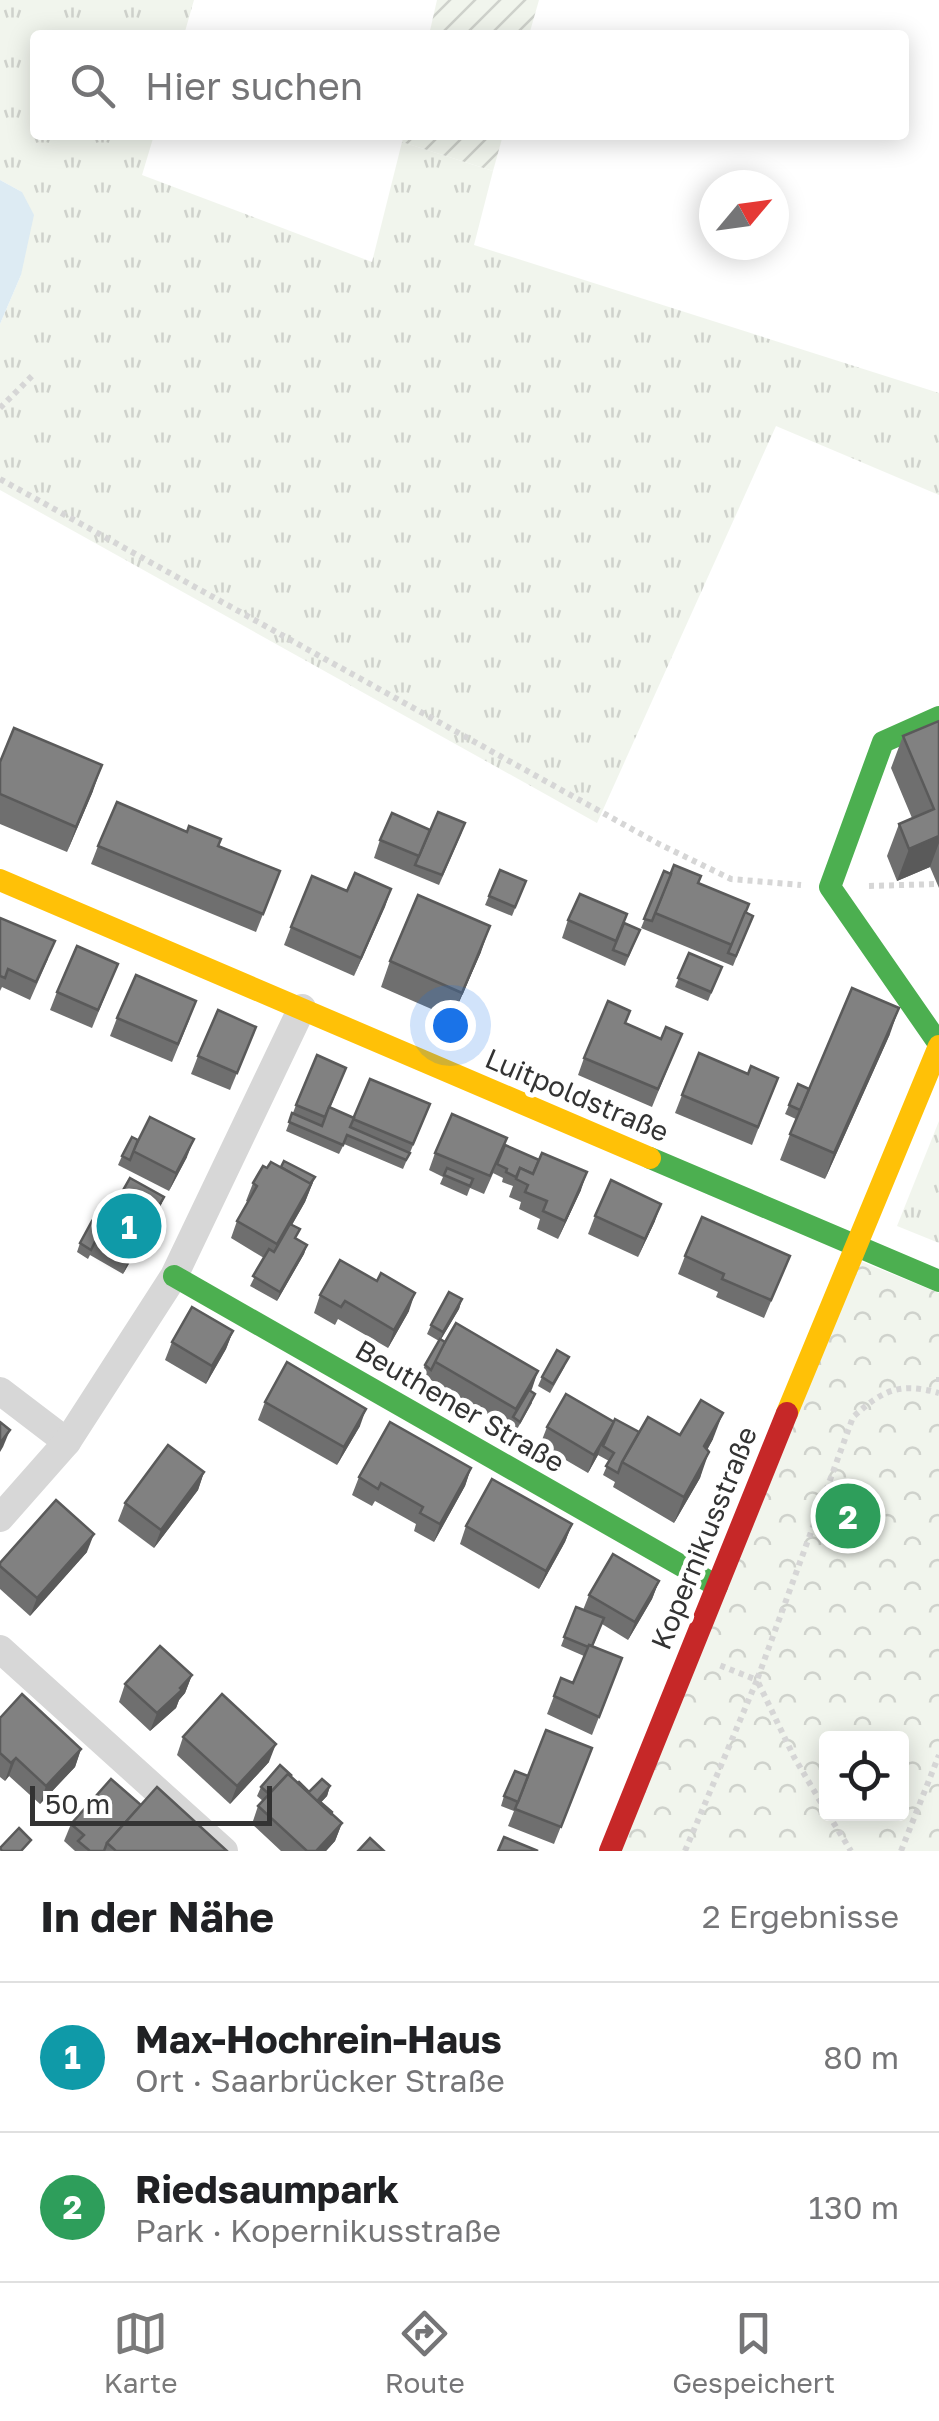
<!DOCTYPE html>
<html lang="de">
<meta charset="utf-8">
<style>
:root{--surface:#fff;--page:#f6f6f6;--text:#202124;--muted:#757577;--line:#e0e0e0;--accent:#7a7a7a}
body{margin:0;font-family:"Golos Text",sans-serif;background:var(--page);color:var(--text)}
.controls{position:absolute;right:30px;bottom:30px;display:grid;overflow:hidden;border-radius:10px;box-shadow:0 5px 25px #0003}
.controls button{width:90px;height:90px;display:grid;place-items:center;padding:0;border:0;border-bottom:2px solid var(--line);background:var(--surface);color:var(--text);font:50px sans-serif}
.compass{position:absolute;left:699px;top:170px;width:90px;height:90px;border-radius:50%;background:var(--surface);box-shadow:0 5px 25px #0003;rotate:61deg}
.scale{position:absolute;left:30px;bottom:25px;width:242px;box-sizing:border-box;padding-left:10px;border:5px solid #333;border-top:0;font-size:28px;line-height:35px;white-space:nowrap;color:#333;-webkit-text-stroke:8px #fff;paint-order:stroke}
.you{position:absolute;left:450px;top:1025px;width:35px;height:35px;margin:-25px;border:8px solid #fff;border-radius:50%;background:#1a73e8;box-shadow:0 0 0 15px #1a73e833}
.badge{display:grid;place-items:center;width:65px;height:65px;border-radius:50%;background:var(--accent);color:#fff;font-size:32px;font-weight:700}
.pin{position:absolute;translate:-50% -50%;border:5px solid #fff;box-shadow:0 2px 10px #0006}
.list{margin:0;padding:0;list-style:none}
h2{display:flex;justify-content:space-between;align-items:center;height:130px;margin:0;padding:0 40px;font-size:42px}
h2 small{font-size:32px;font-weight:400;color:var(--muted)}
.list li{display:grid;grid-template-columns:65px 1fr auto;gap:30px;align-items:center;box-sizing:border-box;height:150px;padding:0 40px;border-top:2px solid var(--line)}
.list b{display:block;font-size:38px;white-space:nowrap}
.list p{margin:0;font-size:32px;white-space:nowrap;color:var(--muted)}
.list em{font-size:32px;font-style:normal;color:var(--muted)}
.icon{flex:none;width:55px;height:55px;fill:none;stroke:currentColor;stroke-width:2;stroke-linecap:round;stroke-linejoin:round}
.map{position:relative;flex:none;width:939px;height:1851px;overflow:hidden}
.search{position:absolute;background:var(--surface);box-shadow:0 5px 25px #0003;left:30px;right:30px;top:30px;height:110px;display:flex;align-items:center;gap:25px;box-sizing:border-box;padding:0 35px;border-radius:10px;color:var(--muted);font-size:38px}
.sheet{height:430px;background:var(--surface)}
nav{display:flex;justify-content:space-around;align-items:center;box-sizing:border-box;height:140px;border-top:2px solid var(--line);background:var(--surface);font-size:28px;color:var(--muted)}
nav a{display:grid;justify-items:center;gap:5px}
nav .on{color:var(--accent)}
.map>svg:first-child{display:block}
.grass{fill:url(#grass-tufts)}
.park{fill:url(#park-crowns);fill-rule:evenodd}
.garden{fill:url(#garden-furrows)}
.water{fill:#ddebf3}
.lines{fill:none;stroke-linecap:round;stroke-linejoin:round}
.path{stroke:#d6d6d6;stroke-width:6;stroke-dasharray:5 5;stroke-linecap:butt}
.street{stroke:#d7d7d7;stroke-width:28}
.fast{stroke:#4caf50;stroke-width:22}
.slow{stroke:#ffc107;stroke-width:22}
.jam{stroke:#c62828;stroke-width:22}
.wall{fill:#6f6f6f}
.shaded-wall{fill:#5a5a5a}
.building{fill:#818181;stroke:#5a5a5a;stroke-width:2.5}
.labels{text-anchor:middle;stroke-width:10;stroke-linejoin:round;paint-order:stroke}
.street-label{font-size:28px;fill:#333;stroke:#fff}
</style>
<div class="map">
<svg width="939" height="1851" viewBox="0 0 939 1851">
<defs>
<pattern id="grass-tufts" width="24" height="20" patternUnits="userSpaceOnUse" patternTransform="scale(2.5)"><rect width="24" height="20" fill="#f1f5ed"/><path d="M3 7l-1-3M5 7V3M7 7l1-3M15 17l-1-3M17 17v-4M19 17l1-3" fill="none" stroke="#cfd2cc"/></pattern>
<pattern id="park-crowns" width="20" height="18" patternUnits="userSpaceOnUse" patternTransform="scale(2.5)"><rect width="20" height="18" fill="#f1f5ed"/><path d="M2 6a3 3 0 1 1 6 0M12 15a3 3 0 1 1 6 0" fill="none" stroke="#cfd2cc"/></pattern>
<pattern id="garden-furrows" width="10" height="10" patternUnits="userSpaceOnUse" patternTransform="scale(2.5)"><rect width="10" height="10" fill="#f1f5ed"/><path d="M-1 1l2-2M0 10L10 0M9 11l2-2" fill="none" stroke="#cfd2cc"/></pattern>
</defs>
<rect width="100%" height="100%" fill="#fff"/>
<!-- grass -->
<g class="grass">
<polygon points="0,0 194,0 184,35 35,35 35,135 154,135 142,175 372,262 402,142 493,171 474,245 939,393 939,495 776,426 597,823 0,490 0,324 21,275 22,192 0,180"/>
<polygon points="939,1121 939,1243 897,1226"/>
</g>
<!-- park -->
<path class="park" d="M860,1261l79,32v558h-318zM826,1738h76v76h-76z"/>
<!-- garden -->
<g class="garden">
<polygon points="437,0 539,0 529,35 429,35"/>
<polygon points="404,135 503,135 493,171 402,142"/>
</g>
<!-- water -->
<polygon class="water" points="0,180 22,192 34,215 21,275 0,324"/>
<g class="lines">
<!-- path -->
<g class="path">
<polyline points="0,408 32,376"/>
<polyline points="0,479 659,844 731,879 801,885"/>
<polyline points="869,886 937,884"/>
<polyline points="939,1377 939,1382"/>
<path d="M826,1811l-32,-54 -37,-77 96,-263c30,-27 46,-35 86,-24"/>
<polyline points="828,1814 851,1851"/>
<polyline points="685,1851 757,1680 719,1665"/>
<polyline points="901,1851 939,1755"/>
</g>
<!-- street -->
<g class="street">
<polyline points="0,1391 67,1442"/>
<polyline points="0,1518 67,1442 174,1276 302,1008"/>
<polyline points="0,1649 224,1851"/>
</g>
<!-- fast -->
<g class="fast">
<polyline points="939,717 883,742 830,887 939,1044"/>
<polyline points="650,1158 939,1281"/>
<polyline points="174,1276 717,1586"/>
</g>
<!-- slow -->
<g class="slow">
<polyline points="0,880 650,1158"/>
<polyline points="787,1413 939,1046"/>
</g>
<!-- jam -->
<polyline class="jam" points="610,1851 787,1413"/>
</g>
<!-- wall -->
<g class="wall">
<polygon points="939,721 939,888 930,867 897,881 887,856 899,824 912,818 891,768 903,736"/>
<polygon points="0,762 93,791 67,852 0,824"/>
<polygon points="430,830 462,832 439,885 374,858 380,840"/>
<polygon points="187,832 280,871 256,932 91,864 98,846"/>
<polygon points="500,870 526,881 512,916 485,905"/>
<polygon points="664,871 698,883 753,916 733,966 641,928"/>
<polygon points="391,889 354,976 284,945 291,927 347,891"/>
<polygon points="0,918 48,959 30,1000 2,987 0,991"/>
<polygon points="568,920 624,923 640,930 625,966 562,938"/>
<polygon points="481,952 452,1018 381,987 390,961"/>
<polygon points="689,953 722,967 708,1001 675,987"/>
<polygon points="118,964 92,1028 50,1010 57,992"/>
<polygon points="117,1018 190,1018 172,1062 110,1036"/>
<polygon points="625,1024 661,1039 682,1034 652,1107 578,1075 584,1058"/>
<polygon points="256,1027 230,1090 191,1074 198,1056"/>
<polygon points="890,1034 825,1179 780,1160 796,1119 785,1114 789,1105 809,1089"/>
<polygon points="748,1074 778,1078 752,1145 675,1113 682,1095"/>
<polygon points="339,1086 330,1108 353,1118 423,1122 403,1169 344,1144 339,1154 286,1131 296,1105"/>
<polygon points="138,1140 187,1157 169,1191 118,1165 122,1156"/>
<polygon points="504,1146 581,1190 558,1239 537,1229 540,1219 519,1209 521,1202 509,1197 513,1186 502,1182 503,1178 493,1173 495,1169 484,1194 470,1188 467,1196 440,1184 443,1177 429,1170 435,1153"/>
<polygon points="281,1167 315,1177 305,1202 292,1225 296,1239 307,1245 304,1254 277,1301 250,1286 264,1258 231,1238 237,1221 248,1202 246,1201 253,1183 267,1168"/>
<polygon points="164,1197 157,1215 123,1274 90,1255 88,1259 77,1252 80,1243 102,1227"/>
<polygon points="595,1216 655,1221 638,1257 588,1234"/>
<polygon points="685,1256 783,1273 764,1318 716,1297 718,1292 678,1274"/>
<polygon points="377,1281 409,1311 388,1348 338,1319 335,1325 314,1313 320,1295"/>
<polygon points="462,1299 459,1309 441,1339 530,1391 532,1403 516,1431 421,1374 425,1365 439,1341 427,1334 431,1325"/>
<polygon points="233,1331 226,1349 206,1384 165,1360 172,1342"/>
<polygon points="565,1366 550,1393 538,1386 542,1377"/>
<polygon points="265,1402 360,1426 337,1465 258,1420"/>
<polygon points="614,1422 639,1432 713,1439 707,1450 700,1478 674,1523 613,1487 615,1482 603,1475 609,1461 598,1455 588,1473 540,1445 547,1427"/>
<polygon points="471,1468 465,1486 434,1542 414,1531 416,1524 375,1501 372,1506 352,1495 359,1477"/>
<polygon points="204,1472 198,1490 154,1548 118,1521 125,1503"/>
<polygon points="572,1524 565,1542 539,1589 460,1544 466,1526"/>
<polygon points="87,1552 30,1616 0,1589 0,1563"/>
<polygon points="659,1581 652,1599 628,1640 602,1624 593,1646 622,1658 592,1735 547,1714 561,1678 573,1683 584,1656 561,1646 576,1607 583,1610 589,1595"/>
<polygon points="192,1675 185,1693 179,1700 176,1708 150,1731 119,1702 125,1684"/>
<polygon points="0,1718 81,1749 75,1767 40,1804 9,1776 5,1781 0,1777"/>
<polygon points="183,1737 269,1762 230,1804 177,1755"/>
<polygon points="592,1748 554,1844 508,1826 514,1811 501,1806 504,1796 528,1776"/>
<polygon points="292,1777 309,1792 330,1786 327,1796 321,1802 342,1823 335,1841 326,1851 281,1851 252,1824 258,1806 263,1801 257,1796 261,1787"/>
<polygon points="141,1805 227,1851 75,1851 64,1841 71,1824"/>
</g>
<!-- shaded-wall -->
<g class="shaded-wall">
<polygon points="102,765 93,791 67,852 76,827"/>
<polygon points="939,836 939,843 930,867 897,881 909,849"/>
<polygon points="391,889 385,907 354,976 361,958"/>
<polygon points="490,926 481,952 452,1018 462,993"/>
<polygon points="899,1008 890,1034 825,1179 834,1153"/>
<polygon points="194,1139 187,1157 169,1191 176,1173"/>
<polygon points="587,1172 581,1190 558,1239 565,1221"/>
<polygon points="315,1177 305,1202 271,1261 277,1244"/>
<polygon points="164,1197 157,1215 123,1274 130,1256"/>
<polygon points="661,1204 655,1221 638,1257 645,1239"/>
<polygon points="307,1245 304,1254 277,1301 280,1292"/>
<polygon points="415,1293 409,1311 388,1348 394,1330"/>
<polygon points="462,1299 459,1309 440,1341 443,1332"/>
<polygon points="233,1331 226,1349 206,1384 212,1366"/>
<polygon points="538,1371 532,1389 514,1418 513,1417 516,1409"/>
<polygon points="366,1409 360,1426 337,1465 344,1447"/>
<polygon points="723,1413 713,1439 695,1472 704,1446"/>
<polygon points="614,1422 607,1439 603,1446 601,1446 598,1455 588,1473 594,1455"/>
<polygon points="10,1430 3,1447 0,1452 0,1443"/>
<polygon points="709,1452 700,1478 674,1523 684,1497"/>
<polygon points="471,1468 465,1486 434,1542 440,1524"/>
<polygon points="204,1472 198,1490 154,1548 161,1530"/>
<polygon points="572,1524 565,1542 539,1589 546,1571"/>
<polygon points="94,1534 87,1552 30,1616 37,1598"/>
<polygon points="659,1581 652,1599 628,1640 635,1622"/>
<polygon points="192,1675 185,1693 179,1700 176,1708 150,1731 157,1713"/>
<polygon points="276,1744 269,1762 230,1804 237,1786"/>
<polygon points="81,1749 75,1767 40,1804 46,1786"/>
<polygon points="16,1758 9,1776 5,1781 11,1763"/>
<polygon points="330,1786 327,1796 315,1809 318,1800"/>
<polygon points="342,1823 335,1841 326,1851 316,1851"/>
</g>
<!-- building -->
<g class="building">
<polygon points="939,721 939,836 909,849 899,824 934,809 903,736"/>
<polygon points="14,728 102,765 76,827 0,794 0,762"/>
<polygon points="117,802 187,832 189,826 221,839 218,846 280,871 263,914 98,846"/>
<polygon points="438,812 465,823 442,875 415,865"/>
<polygon points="392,813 430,830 419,856 380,840"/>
<polygon points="674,865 701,876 698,883 749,904 732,945 655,913"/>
<polygon points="500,870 526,881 515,907 489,896"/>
<polygon points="664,871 671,874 652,921 644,919"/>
<polygon points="355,873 391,889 361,958 291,927 312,876 347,891"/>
<polygon points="580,894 627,914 616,941 568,920"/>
<polygon points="418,895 490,926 462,993 390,961"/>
<polygon points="745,912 753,916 736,956 728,953"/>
<polygon points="0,918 55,941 36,982 8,969 5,978 0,976"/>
<polygon points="624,923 640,930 628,956 613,950"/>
<polygon points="77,946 118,964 98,1010 57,992"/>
<polygon points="689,953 722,967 711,992 678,978"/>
<polygon points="136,975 196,1001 178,1044 117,1018"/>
<polygon points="852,988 899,1008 834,1153 790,1134"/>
<polygon points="608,1001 630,1011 625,1023 661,1039 666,1027 682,1034 658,1089 584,1058"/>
<polygon points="218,1010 256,1027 237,1073 198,1056"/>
<polygon points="699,1053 748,1074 751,1066 778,1078 758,1127 682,1095"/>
<polygon points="317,1055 346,1068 325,1117 296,1105"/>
<polygon points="370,1079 430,1104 413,1144 353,1119"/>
<polygon points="798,1084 809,1089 800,1110 789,1105"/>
<polygon points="329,1107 354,1118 350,1127 410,1153 406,1160 347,1135 343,1145 289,1122 292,1113 322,1126"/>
<polygon points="452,1114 507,1138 490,1176 435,1153"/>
<polygon points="150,1117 194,1139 176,1173 133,1151"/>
<polygon points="132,1137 138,1140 130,1160 122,1156"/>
<polygon points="505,1145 539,1160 533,1174 520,1168 516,1177 506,1172 507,1169 497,1164"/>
<polygon points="542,1153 587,1172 565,1221 543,1211 547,1201 525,1192 528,1185 516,1179 520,1168 533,1174"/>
<polygon points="284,1161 315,1177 310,1184 281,1167"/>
<polygon points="271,1162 311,1184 277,1244 237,1221 257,1186 253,1183 263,1166 267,1168"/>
<polygon points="447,1168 473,1179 470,1186 444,1175"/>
<polygon points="130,1178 164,1197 130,1256 96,1238"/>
<polygon points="611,1180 661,1204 645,1239 595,1216"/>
<polygon points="702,1217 790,1256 771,1300 722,1279 724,1274 685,1256"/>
<polygon points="92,1221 102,1227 91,1250 80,1243"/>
<polygon points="290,1224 300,1229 295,1238 307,1245 280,1292 253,1276 269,1249 274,1252"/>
<polygon points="340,1260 377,1281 381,1273 415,1293 394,1330 345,1301 341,1307 320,1295"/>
<polygon points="449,1292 462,1299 443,1332 431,1325"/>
<polygon points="192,1307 233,1331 212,1366 172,1342"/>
<polygon points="456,1323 538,1371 516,1409 434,1361"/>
<polygon points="440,1339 445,1342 431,1370 425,1365"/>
<polygon points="557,1350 569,1357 553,1384 542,1377"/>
<polygon points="287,1362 366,1409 344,1447 265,1402"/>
<polygon points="529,1390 535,1394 520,1422 513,1417"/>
<polygon points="566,1394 614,1422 594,1455 547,1427"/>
<polygon points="701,1400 723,1413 704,1446 709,1452 684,1497 622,1462 648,1417 680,1435"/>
<polygon points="615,1419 639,1432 622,1462 618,1473 606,1466 614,1453 603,1446"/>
<polygon points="0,1422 10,1430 0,1443"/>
<polygon points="390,1422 471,1468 440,1524 420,1513 423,1507 381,1483 378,1489 359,1477"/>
<polygon points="168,1445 204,1472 161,1530 125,1503"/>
<polygon points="492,1479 572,1524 546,1571 466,1526"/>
<polygon points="56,1500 94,1534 37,1598 0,1566 0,1563"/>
<polygon points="613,1554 659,1581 635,1622 589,1595"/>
<polygon points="576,1607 604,1618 592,1646 589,1645 588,1647 564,1637"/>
<polygon points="589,1645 622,1658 599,1717 554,1696 561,1678 573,1683"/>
<polygon points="160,1646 192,1675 180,1688 182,1690 157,1713 125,1684"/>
<polygon points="22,1694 81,1749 46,1786 16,1758 11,1763 0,1753 0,1718"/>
<polygon points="222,1694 276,1744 237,1786 183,1737"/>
<polygon points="546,1730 592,1748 561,1827 515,1809"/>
<polygon points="280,1765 292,1776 288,1774 269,1794 261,1787"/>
<polygon points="515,1771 528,1776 518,1802 504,1796"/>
<polygon points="288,1774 342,1823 316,1851 307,1851 258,1806"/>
<polygon points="111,1779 141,1805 107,1843 104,1851 90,1851 78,1841 84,1835 71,1824"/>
<polygon points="322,1779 330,1786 318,1800 332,1812 331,1814 298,1783 299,1782 309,1792"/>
<polygon points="157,1787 227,1851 116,1851 107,1843"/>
<polygon points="19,1828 31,1840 21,1851 2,1851 0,1848"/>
<polygon points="504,1837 538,1851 498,1851"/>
<polygon points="370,1838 384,1851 358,1851"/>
</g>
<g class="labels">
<!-- street labels -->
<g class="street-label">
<text transform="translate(577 1095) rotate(23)" y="10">Luitpoldstraße</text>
<text transform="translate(460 1406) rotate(30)" y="10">Beuthener Straße</text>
<text transform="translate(704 1538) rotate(-68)" y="10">Kopernikusstraße</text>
</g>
</g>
</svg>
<div class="controls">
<button><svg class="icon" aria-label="locate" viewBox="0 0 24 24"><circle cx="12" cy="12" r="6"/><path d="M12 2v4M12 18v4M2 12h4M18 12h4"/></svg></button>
</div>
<svg class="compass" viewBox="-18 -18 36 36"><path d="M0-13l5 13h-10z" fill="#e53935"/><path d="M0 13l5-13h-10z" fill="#757577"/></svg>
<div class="scale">50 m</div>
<div class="you"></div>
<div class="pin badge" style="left:129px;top:1226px;background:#0f9aa8">1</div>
<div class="pin badge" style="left:848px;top:1516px;background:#2e9e5b">2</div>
<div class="search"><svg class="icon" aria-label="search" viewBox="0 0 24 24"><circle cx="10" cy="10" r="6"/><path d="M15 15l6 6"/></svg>Hier suchen</div>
</div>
<section class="sheet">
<h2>In der Nähe<small>2 Ergebnisse</small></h2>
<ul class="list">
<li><span class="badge" style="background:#0f9aa8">1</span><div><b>Max-Hochrein-Haus</b><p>Ort · Saarbrücker Straße</p></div><em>80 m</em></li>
<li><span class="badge" style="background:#2e9e5b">2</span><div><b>Riedsaumpark</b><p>Park · Kopernikusstraße</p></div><em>130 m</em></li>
</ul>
</section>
<nav>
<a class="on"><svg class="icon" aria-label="map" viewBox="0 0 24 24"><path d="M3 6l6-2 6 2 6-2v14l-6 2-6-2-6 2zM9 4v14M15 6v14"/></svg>Karte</a>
<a><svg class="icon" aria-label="directions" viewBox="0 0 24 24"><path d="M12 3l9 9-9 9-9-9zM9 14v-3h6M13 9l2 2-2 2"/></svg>Route</a>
<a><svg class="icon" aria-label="saved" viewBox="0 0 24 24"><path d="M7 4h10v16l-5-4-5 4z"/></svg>Gespeichert</a>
</nav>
